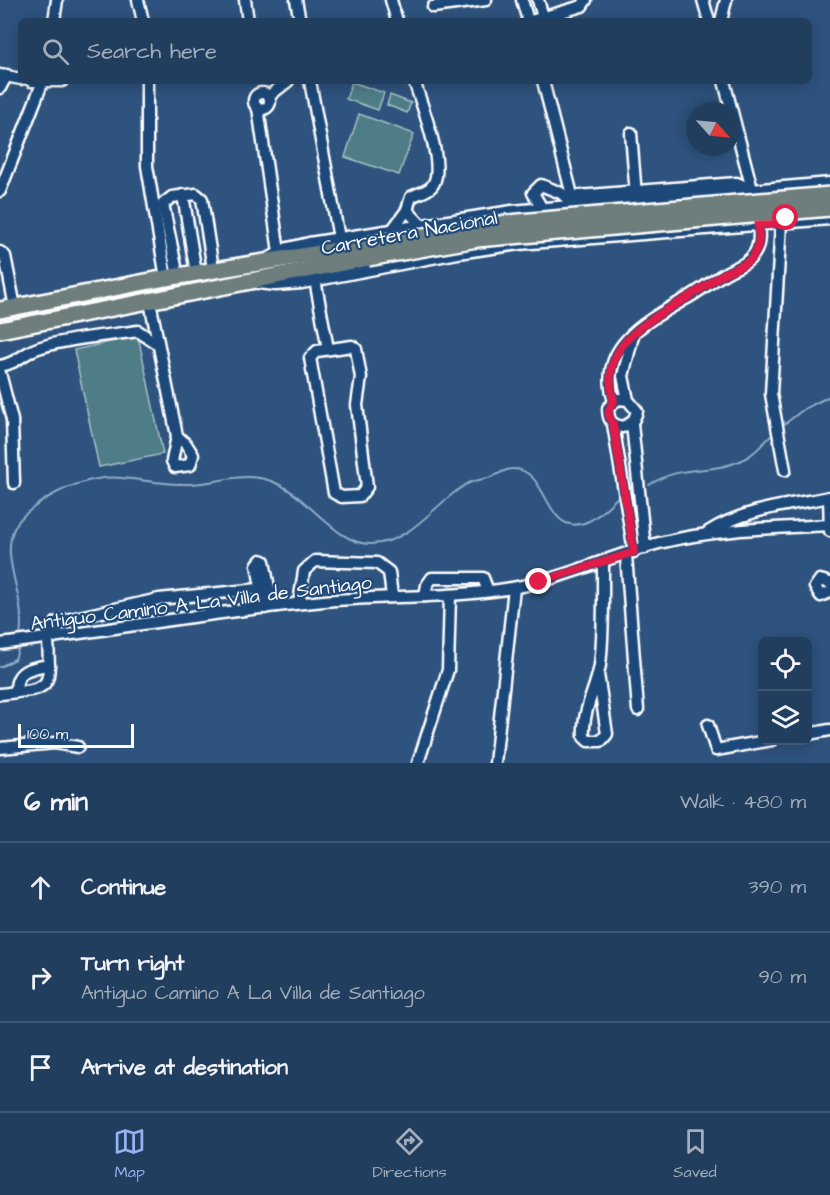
<!DOCTYPE html>
<meta charset="utf-8">
<style>
:root{--surface:#223e5e;--page:#2a4564;--text:#f1f3f6;--muted:#a2aebc;--line:#3f5773;--accent:#95b2f1}
body{margin:0;font-family:"Architects Daughter",sans-serif;background:var(--page);color:var(--text)}
.controls{position:absolute;right:18px;bottom:18px;display:grid;overflow:hidden;border-radius:9px;box-shadow:0 3px 15px #0003}
.controls button{width:54px;height:54px;display:grid;place-items:center;padding:0;border:0;border-bottom:2px solid var(--line);background:var(--surface);color:var(--text);font:30px sans-serif}
.compass{position:absolute;left:686px;top:102px;width:54px;height:54px;border-radius:50%;background:var(--surface);box-shadow:0 3px 15px #0003;rotate:117deg}
.scale{position:absolute;left:18px;bottom:15px;width:116px;box-sizing:border-box;padding-left:6px;border:3px solid #fff;border-top:0;font-size:16px;line-height:21px;white-space:nowrap;color:#fff;-webkit-text-stroke:4px #1f4a7a;paint-order:stroke}
.stop{position:absolute;width:18px;height:18px;margin:-14px;border:4px solid #e11d48;border-radius:50%;background:#fff}
.stop.end{background:#e11d48;border-color:#fff;box-shadow:0 2px 6px #0008}
.list{margin:0;padding:0;list-style:none}
h2{display:flex;justify-content:space-between;align-items:center;height:78px;margin:0;padding:0 24px;font-size:26px}
h2 small{font-size:20px;font-weight:400;color:var(--muted)}
.list li{display:grid;grid-template-columns:39px 1fr auto;gap:18px;align-items:center;box-sizing:border-box;height:90px;padding:0 24px;border-top:2px solid var(--line)}
.list b{display:block;font-size:22px;white-space:nowrap}
.list p{margin:0;font-size:20px;white-space:nowrap;color:var(--muted)}
.list em{font-size:20px;font-style:normal;color:var(--muted)}
.icon{flex:none;width:33px;height:33px;fill:none;stroke:currentColor;stroke-width:2;stroke-linecap:round;stroke-linejoin:round}
.map{position:relative;flex:none;width:830px;height:763px;overflow:hidden}
.search{position:absolute;background:var(--surface);box-shadow:0 3px 15px #0003;left:18px;right:18px;top:18px;height:66px;display:flex;align-items:center;gap:15px;box-sizing:border-box;padding:0 21px;border-radius:9px;color:var(--muted);font-size:22px}
.sheet{height:348px;background:var(--surface)}
nav{display:flex;justify-content:space-around;align-items:center;box-sizing:border-box;height:84px;border-top:2px solid var(--line);background:var(--surface);font-size:16px;color:var(--muted)}
nav a{display:grid;justify-items:center;gap:3px}
nav .on{color:var(--accent)}
.map>svg:first-child{display:block}
.green{fill:#4f7d87;stroke:#a7bec3;stroke-width:1.5}
.lines{fill:none;stroke-linecap:round;stroke-linejoin:round}
.stream{stroke:#90acc7;stroke-width:2}
.minor-casing{stroke:#fff;stroke-width:15}
.highway-casing{stroke:#fff;stroke-width:20}
.minor{stroke:#1f4a7a;stroke-width:10}
.highway{stroke:#6d7e7c;stroke-width:15}
.highway-bridge-casing{stroke:#fff;stroke-width:20;stroke-linecap:butt}
.highway-bridge{stroke:#6d7e7c;stroke-width:15}
.route{stroke:#e11d48;stroke-width:8}
.labels{text-anchor:middle;stroke-width:4.5;stroke-linejoin:round;paint-order:stroke}
.street-label{font-size:20px;fill:#fff;stroke:#1f4a7a}
</style>
<div class="map">
<svg width="830" height="763" viewBox="0 0 830 763">
<rect width="100%" height="100%" fill="#2e537e"/>
<filter id="ink" filterUnits="userSpaceOnUse"><feTurbulence type="fractalNoise" baseFrequency=".0167" numOctaves="2"/><feDisplacementMap in="SourceGraphic" scale="12" xChannelSelector="R" yChannelSelector="G"/><feConvolveMatrix kernelMatrix="1 2 1 2 8 2 1 2 1" color-interpolation-filters="sRGB"/></filter>
<g filter="url(#ink)">
<!-- green -->
<g class="green">
<polygon points="352,82 384,93 378,110 346,99"/>
<polygon points="390,95 411,103 407,113 387,105"/>
<polygon points="359,114 414,134 399,175 345,157"/>
<polygon points="138,336 163,454 99,467 74,350"/>
</g>
<g class="lines">
<!-- stream -->
<g class="stream">
<polyline points="782,426 804,409 830,396"/>
<path d="M649,485c34,-22 59,-10 91,-24 14,-6 22,-17 33,-27"/>
<path d="M20,639c1,-11 2,-22 0,-32 -3,-24 -16,-53 -7,-76 6,-14 16,-20 28,-29 22,-15 54,-27 81,-24 23,2 44,7 67,6 32,-1 58,-15 89,0 31,14 59,61 93,60 40,-1 63,-40 94,-59 8,-5 17,-5 26,-8 6,-2 14,-8 21,-8 39,-2 31,73 77,52 11,-5 22,-18 31,-26"/>
<polyline points="0,667 15,659 20,644"/>
</g>
<!-- minor casing -->
<g class="minor-casing">
<g id="minor">
<polyline points="138,0 143,21"/>
<polyline points="245,0 248,21"/>
<polyline points="296,0 300,21"/>
<polyline points="391,0 397,21"/>
<polyline points="522,0 528,21"/>
<polyline points="538,0 543,17"/>
<polyline points="703,0 709,21"/>
<polyline points="433,7 486,0"/>
<polyline points="54,21 57,0"/>
<polyline points="531,21 582,6 586,0"/>
<polyline points="721,21 726,0"/>
<polyline points="0,75 21,79"/>
<polyline points="31,81 62,81"/>
<polyline points="147,81 147,166 166,278"/>
<polyline points="310,81 339,238"/>
<polyline points="543,81 574,203"/>
<polyline points="724,81 754,197"/>
<polyline points="0,88 7,75"/>
<circle cx="262" cy="101" r="8"/>
<polyline points="269,96 288,81"/>
<polyline points="258,108 279,252"/>
<polyline points="631,133 636,196"/>
<polyline points="0,191 43,81"/>
<polyline points="183,195 196,273"/>
<polyline points="566,197 723,184 737,183 750,189"/>
<path d="M407,210l4,-13c7,-4 16,-5 21,-11 15,-18 -11,-83 -18,-105"/>
<polyline points="543,210 533,193 541,185 561,193 571,202"/>
<polyline points="781,223 771,394 785,470"/>
<polyline points="393,229 407,210 420,224"/>
<polyline points="0,252 5,256 15,307"/>
<polyline points="268,259 288,248 309,243 512,211 830,183"/>
<polyline points="178,276 163,204 172,197 196,194 202,199 213,269"/>
<polyline points="315,280 328,349"/>
<polyline points="258,283 276,285 302,283 458,253 519,244 830,219"/>
<polyline points="150,302 177,436 172,461 175,467 190,465 193,455 186,444 177,436"/>
<polygon points="352,346 356,349 361,377 357,405 367,487 360,496 342,497 334,493 310,358 317,351"/>
<path d="M0,366c14,-2 21,-10 33,-16 22,-10 79,-15 105,-19l18,12"/>
<polyline points="0,373 12,420 14,483"/>
<path d="M628,400l-10,-1 -10,9c0,12 3,16 14,19 10,-3 12,-6 15,-16l-9,-11 -5,-24 10,-40"/>
<path d="M614,401c-18,-56 35,-81 75,-104 12,-7 23,-16 35,-23 11,-7 23,-9 30,-20 7,-10 5,-24 3,-36"/>
<polyline points="613,424 634,552"/>
<polyline points="632,424 645,548"/>
<polyline points="829,497 830,531"/>
<path d="M708,532c36,-23 81,-27 122,-35"/>
<polyline points="626,555 638,710"/>
<polyline points="830,583 820,580 815,587 821,596 830,592"/>
<polyline points="425,596 427,585 432,578 483,578 488,591"/>
<polyline points="299,603 304,571 315,561 377,563 389,572 392,596"/>
<polyline points="265,608 257,565 261,560 264,561 269,588 277,606"/>
<polyline points="54,637 53,627 57,622 159,599 269,588"/>
<path d="M0,644c105,-13 209,-32 314,-42 66,-7 133,-3 198,-14 51,-9 98,-32 147,-45 56,-14 114,-15 171,-18"/>
<path d="M598,674l9,60 -6,7h-13l-4,-4c-2,-27 12,-47 16,-72 4,-34 3,-69 3,-103"/>
<path d="M16,692c-1,-22 14,-24 33,-27"/>
<path d="M0,694c53,-6 50,-3 48,-56"/>
<polyline points="708,725 716,750 772,740"/>
<polyline points="808,734 830,730"/>
<polyline points="0,748 55,743 78,747"/>
<polyline points="418,763 448,670 450,596"/>
<polyline points="495,763 514,588"/>
</g>
</g>
<!-- highway casing -->
<g class="highway-casing">
<g id="highway">
<polyline points="0,310 166,278 369,245"/>
<polyline points="0,330 368,258"/>
</g>
</g>
<!-- minor -->
<use href="#minor" class="minor"/>
<!-- highway -->
<use href="#highway" class="highway"/>
<!-- highway-bridge casing -->
<g class="highway-bridge-casing">
<g id="highway-bridge">
<polyline points="369,245 508,223 830,195"/>
<polyline points="368,258 477,239 830,208"/>
</g>
</g>
<!-- highway-bridge -->
<use href="#highway-bridge" class="highway-bridge"/>
</g>
</g>
<g class="lines" filter="url(#ink)">
<!-- route -->
<path class="route" d="M539,582l95,-30 -21,-128c-6,-9 -6,-14 1,-23 -18,-56 36,-81 76,-105 12,-7 23,-16 35,-23 11,-6 24,-8 30,-20 5,-9 4,-19 3,-28l34,-2 -6,-5"/>
</g>
<g class="labels">
<!-- street labels -->
<g class="street-label">
<text transform="translate(409 232) rotate(-10)" y="7">Carretera Nacional</text>
<text transform="translate(201 602) rotate(-7)" y="7">Antiguo Camino A La Villa de Santiago</text>
</g>
</g>
</svg>
<div class="controls">
<button><svg class="icon" aria-label="locate" viewBox="0 0 24 24"><circle cx="12" cy="12" r="6"/><path d="M12 2v4M12 18v4M2 12h4M18 12h4"/></svg></button>
<button><svg class="icon" aria-label="layers" viewBox="0 0 24 24"><path d="M12 4l9 5-9 5-9-5zM3 14l9 5 9-5"/></svg></button>
</div>
<svg class="compass" viewBox="-18 -18 36 36"><path d="M0-13l5 13h-10z" fill="#e53935"/><path d="M0 13l5-13h-10z" fill="#a2aebc"/></svg>
<div class="scale">100 m</div>
<div class="stop" style="left:786px;top:218px"></div>
<div class="stop end" style="left:539px;top:582px"></div>
<div class="search"><svg class="icon" aria-label="search" viewBox="0 0 24 24"><circle cx="10" cy="10" r="6"/><path d="M15 15l6 6"/></svg>Search here</div>
</div>
<section class="sheet">
<h2>6 min<small>Walk · 480 m</small></h2>
<ul class="list">
<li><svg class="icon" aria-label="ahead" viewBox="0 0 24 24"><path d="M12 20V5M6 11l6-6 6 6"/></svg><div><b>Continue</b></div><em>390 m</em></li>
<li><svg class="icon" aria-label="right" viewBox="0 0 24 24"><path d="M7 20v-9h11M14 6l5 5-5 5"/></svg><div><b>Turn right</b><p>Antiguo Camino A La Villa de Santiago</p></div><em>90 m</em></li>
<li><svg class="icon" aria-label="arrive" viewBox="0 0 24 24"><path d="M6 21V4h12l-3 4 3 4H6"/></svg><div><b>Arrive at destination</b></div></li>
</ul>
</section>
<nav>
<a class="on"><svg class="icon" aria-label="map" viewBox="0 0 24 24"><path d="M3 6l6-2 6 2 6-2v14l-6 2-6-2-6 2zM9 4v14M15 6v14"/></svg>Map</a>
<a><svg class="icon" aria-label="directions" viewBox="0 0 24 24"><path d="M12 3l9 9-9 9-9-9zM9 14v-3h6M13 9l2 2-2 2"/></svg>Directions</a>
<a><svg class="icon" aria-label="saved" viewBox="0 0 24 24"><path d="M7 4h10v16l-5-4-5 4z"/></svg>Saved</a>
</nav>
